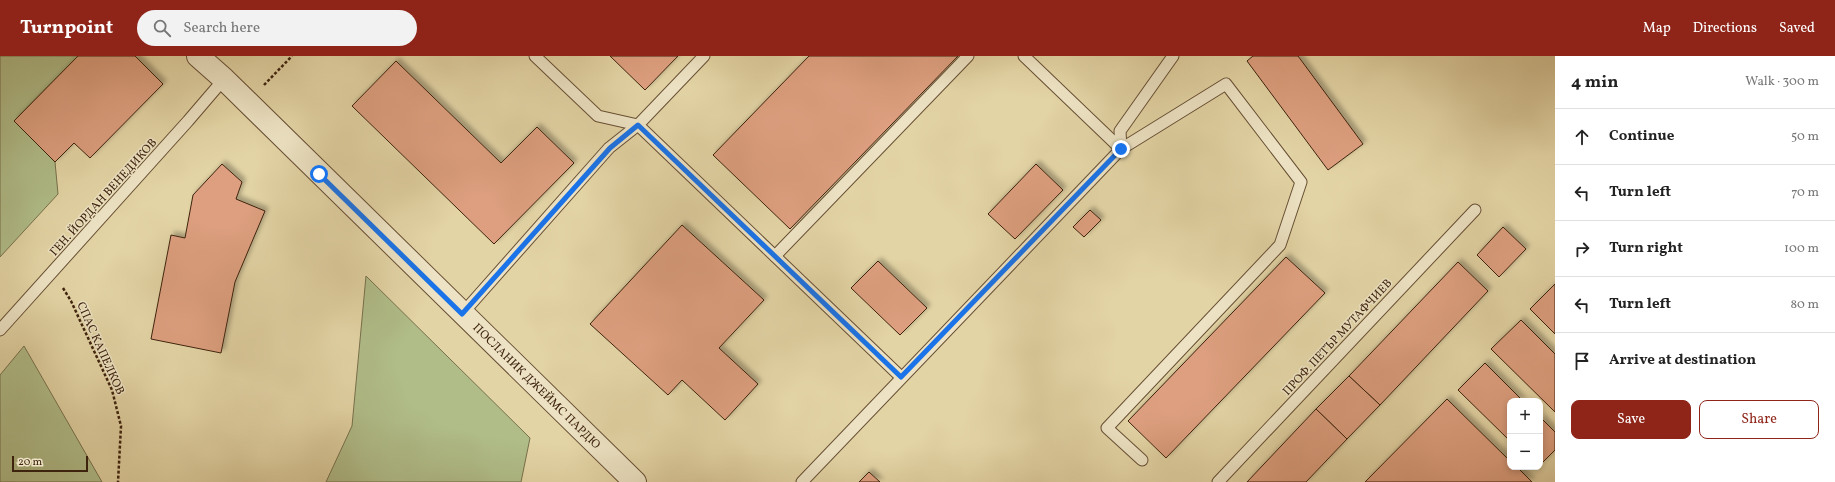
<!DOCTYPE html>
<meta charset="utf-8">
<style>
:root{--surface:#fff;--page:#f2f2f2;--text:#222;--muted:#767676;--line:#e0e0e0;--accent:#8f2418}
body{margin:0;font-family:Vollkorn,serif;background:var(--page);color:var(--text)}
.controls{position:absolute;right:12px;bottom:12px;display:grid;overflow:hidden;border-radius:8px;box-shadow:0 2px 6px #0003}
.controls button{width:36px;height:36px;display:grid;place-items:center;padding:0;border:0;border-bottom:1px solid var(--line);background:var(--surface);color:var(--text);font:20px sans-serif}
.scale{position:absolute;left:12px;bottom:10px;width:76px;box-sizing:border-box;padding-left:4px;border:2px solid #3e230e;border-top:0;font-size:11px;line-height:14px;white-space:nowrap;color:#3e230e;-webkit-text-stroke:3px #ede3c4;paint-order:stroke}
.stop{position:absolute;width:12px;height:12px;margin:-9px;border:3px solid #1a73e8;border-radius:50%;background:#fff}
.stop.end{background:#1a73e8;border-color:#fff;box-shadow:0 1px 4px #0008}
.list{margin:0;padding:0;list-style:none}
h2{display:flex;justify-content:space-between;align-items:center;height:52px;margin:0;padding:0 16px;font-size:17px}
h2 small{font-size:13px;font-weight:400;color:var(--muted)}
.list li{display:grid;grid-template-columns:26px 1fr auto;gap:12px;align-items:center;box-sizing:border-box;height:56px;padding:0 16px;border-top:1px solid var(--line)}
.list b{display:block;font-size:15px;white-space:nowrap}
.list em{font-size:13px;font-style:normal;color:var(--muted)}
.actions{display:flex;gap:8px;padding:12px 16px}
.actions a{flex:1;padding:9px 0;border:1px solid var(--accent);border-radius:8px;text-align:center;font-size:14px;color:var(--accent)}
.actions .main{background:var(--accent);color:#fff}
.icon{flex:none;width:22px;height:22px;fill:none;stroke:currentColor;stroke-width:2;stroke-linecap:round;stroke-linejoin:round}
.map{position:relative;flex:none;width:1555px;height:426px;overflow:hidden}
header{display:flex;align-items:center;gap:24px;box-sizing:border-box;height:56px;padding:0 20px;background:var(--accent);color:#fff}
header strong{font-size:19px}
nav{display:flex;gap:22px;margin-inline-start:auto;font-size:14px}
.search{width:280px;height:36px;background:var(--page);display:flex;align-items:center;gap:10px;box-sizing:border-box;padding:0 14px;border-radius:22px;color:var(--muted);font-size:15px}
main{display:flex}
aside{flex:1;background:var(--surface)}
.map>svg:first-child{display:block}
.green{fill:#b0bd89;stroke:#77704c}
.building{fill:#dd9f7f;stroke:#3e230e;filter:url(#shadow)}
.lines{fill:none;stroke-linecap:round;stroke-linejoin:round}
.lane-casing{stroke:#674f34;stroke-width:13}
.street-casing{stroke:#674f34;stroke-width:24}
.path{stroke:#3e230e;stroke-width:2.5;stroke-dasharray:3 2;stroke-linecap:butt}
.lane{stroke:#ede3c4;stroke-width:11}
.street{stroke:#ede3c4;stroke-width:22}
.route{stroke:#1a73e8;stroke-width:5}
.labels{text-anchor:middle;stroke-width:3;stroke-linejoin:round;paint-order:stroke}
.street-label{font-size:12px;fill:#3e230e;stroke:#ede3c4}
</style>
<header>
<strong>Turnpoint</strong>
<div class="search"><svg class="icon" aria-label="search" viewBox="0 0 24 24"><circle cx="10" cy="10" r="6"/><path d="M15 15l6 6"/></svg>Search here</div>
<nav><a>Map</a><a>Directions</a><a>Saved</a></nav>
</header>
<main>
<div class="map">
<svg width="1555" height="426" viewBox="0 0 1555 426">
<defs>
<filter id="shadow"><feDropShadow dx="3.5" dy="-3.5" stdDeviation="2" flood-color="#0004"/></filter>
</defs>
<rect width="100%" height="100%" fill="#e3d4a5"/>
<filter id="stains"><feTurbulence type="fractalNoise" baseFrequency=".005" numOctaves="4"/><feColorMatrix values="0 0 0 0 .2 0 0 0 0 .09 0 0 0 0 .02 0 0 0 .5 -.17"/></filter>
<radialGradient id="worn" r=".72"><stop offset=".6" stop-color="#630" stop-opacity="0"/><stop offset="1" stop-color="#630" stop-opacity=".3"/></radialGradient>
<!-- green -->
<g class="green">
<polygon points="0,0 78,0 14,65 55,106 58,138 0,201"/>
<polygon points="366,220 530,382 521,426 326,426 352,370"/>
<polygon points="24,290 102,426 0,426 0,319"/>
</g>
<!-- building -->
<g class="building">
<polygon points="78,0 135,0 163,28 90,102 74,87 55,106 14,65"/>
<polygon points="610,0 678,0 645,34"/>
<polygon points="809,0 958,0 790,173 713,99"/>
<polygon points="1253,0 1298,0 1363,88 1328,114 1247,5"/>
<polygon points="396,5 501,107 537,71 574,107 494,188 352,50"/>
<polygon points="222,108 242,126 236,143 265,155 235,226 221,297 151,283 171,179 185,182 193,139"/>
<polygon points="1036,108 1063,134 1015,183 988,158"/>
<polygon points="1090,154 1101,164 1084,181 1073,171"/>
<polygon points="682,169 764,244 719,292 758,328 725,364 682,324 668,339 590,268"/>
<polygon points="1503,171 1526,193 1499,221 1477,199"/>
<polygon points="1286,201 1325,237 1166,402 1128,365"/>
<polygon points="878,205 927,252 900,279 851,232"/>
<polygon points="1458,206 1488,235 1380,349 1349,320"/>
<polygon points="1555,228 1555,278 1530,253"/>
<polygon points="1521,264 1555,298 1555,356 1491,293"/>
<polygon points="1485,307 1523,345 1510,345 1510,385 1458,334"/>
<polygon points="1349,320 1380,349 1347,383 1316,353"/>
<polygon points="1447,343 1510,405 1510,411 1517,411 1532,426 1365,426"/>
<polygon points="1316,353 1347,383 1306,426 1247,426"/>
<polygon points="1540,361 1555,376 1555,394 1540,409"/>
<polygon points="869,416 880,426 859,426"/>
</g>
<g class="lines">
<!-- lane casing -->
<g class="lane-casing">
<g id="lane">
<polyline points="535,0 598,60 638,69 901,321"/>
<polyline points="775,200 968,0"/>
<polyline points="462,258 609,92 638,69 704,0"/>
<polyline points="0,274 188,65 224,23"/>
<polyline points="1142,404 1107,372 1280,189 1301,126 1226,28 1121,93 1120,75 1173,0"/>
<polyline points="802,426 1121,93 1024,0"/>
<polyline points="1218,426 1475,154"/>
</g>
</g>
<!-- street casing -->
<g class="street-casing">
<g id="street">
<path id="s1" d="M198,0l26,23 411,403"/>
</g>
</g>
<!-- path -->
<g class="path">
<polyline points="264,29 292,0"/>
<polyline points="63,232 71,245 112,334 121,370 118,426"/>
</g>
<!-- lane -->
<use href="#lane" class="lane"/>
<!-- street -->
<use href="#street" class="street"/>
</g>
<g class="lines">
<!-- route -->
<polyline class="route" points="319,118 462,258 610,92 638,69 901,321 1121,93"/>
</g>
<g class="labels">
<!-- street labels -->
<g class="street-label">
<text transform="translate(103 141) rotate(-48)" y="4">ГЕН. ЙОРДАН ВЕНЕДИКОВ</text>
<text transform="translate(1337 281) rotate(-47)" y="4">ПРОФ. ПЕТЪР МУТАФЧИЕВ</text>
<text transform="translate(101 292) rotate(66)" y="4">СПАС КАПЕЛКОВ</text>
<text dy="4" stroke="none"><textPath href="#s1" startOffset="473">ПОСЛАНИК ДЖЕЙМС ПАРДЮ</textPath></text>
</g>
</g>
<rect width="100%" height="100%" filter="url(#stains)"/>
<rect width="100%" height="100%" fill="url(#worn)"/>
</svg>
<div class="controls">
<button>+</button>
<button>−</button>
</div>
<div class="scale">20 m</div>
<div class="stop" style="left:319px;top:118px"></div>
<div class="stop end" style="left:1121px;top:93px"></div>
</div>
<aside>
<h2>4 min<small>Walk · 300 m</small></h2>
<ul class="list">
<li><svg class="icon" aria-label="ahead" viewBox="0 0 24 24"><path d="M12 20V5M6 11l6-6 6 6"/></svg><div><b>Continue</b></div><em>50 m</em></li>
<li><svg class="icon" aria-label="left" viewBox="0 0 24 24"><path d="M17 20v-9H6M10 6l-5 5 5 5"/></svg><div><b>Turn left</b></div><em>70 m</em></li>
<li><svg class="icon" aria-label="right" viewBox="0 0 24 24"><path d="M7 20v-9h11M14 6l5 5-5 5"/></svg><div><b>Turn right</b></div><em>100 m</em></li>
<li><svg class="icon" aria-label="left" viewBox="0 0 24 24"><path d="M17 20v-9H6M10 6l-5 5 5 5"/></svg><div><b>Turn left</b></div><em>80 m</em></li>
<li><svg class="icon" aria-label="arrive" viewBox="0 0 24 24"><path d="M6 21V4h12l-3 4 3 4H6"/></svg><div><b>Arrive at destination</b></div></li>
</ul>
<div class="actions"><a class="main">Save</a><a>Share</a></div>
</aside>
</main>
